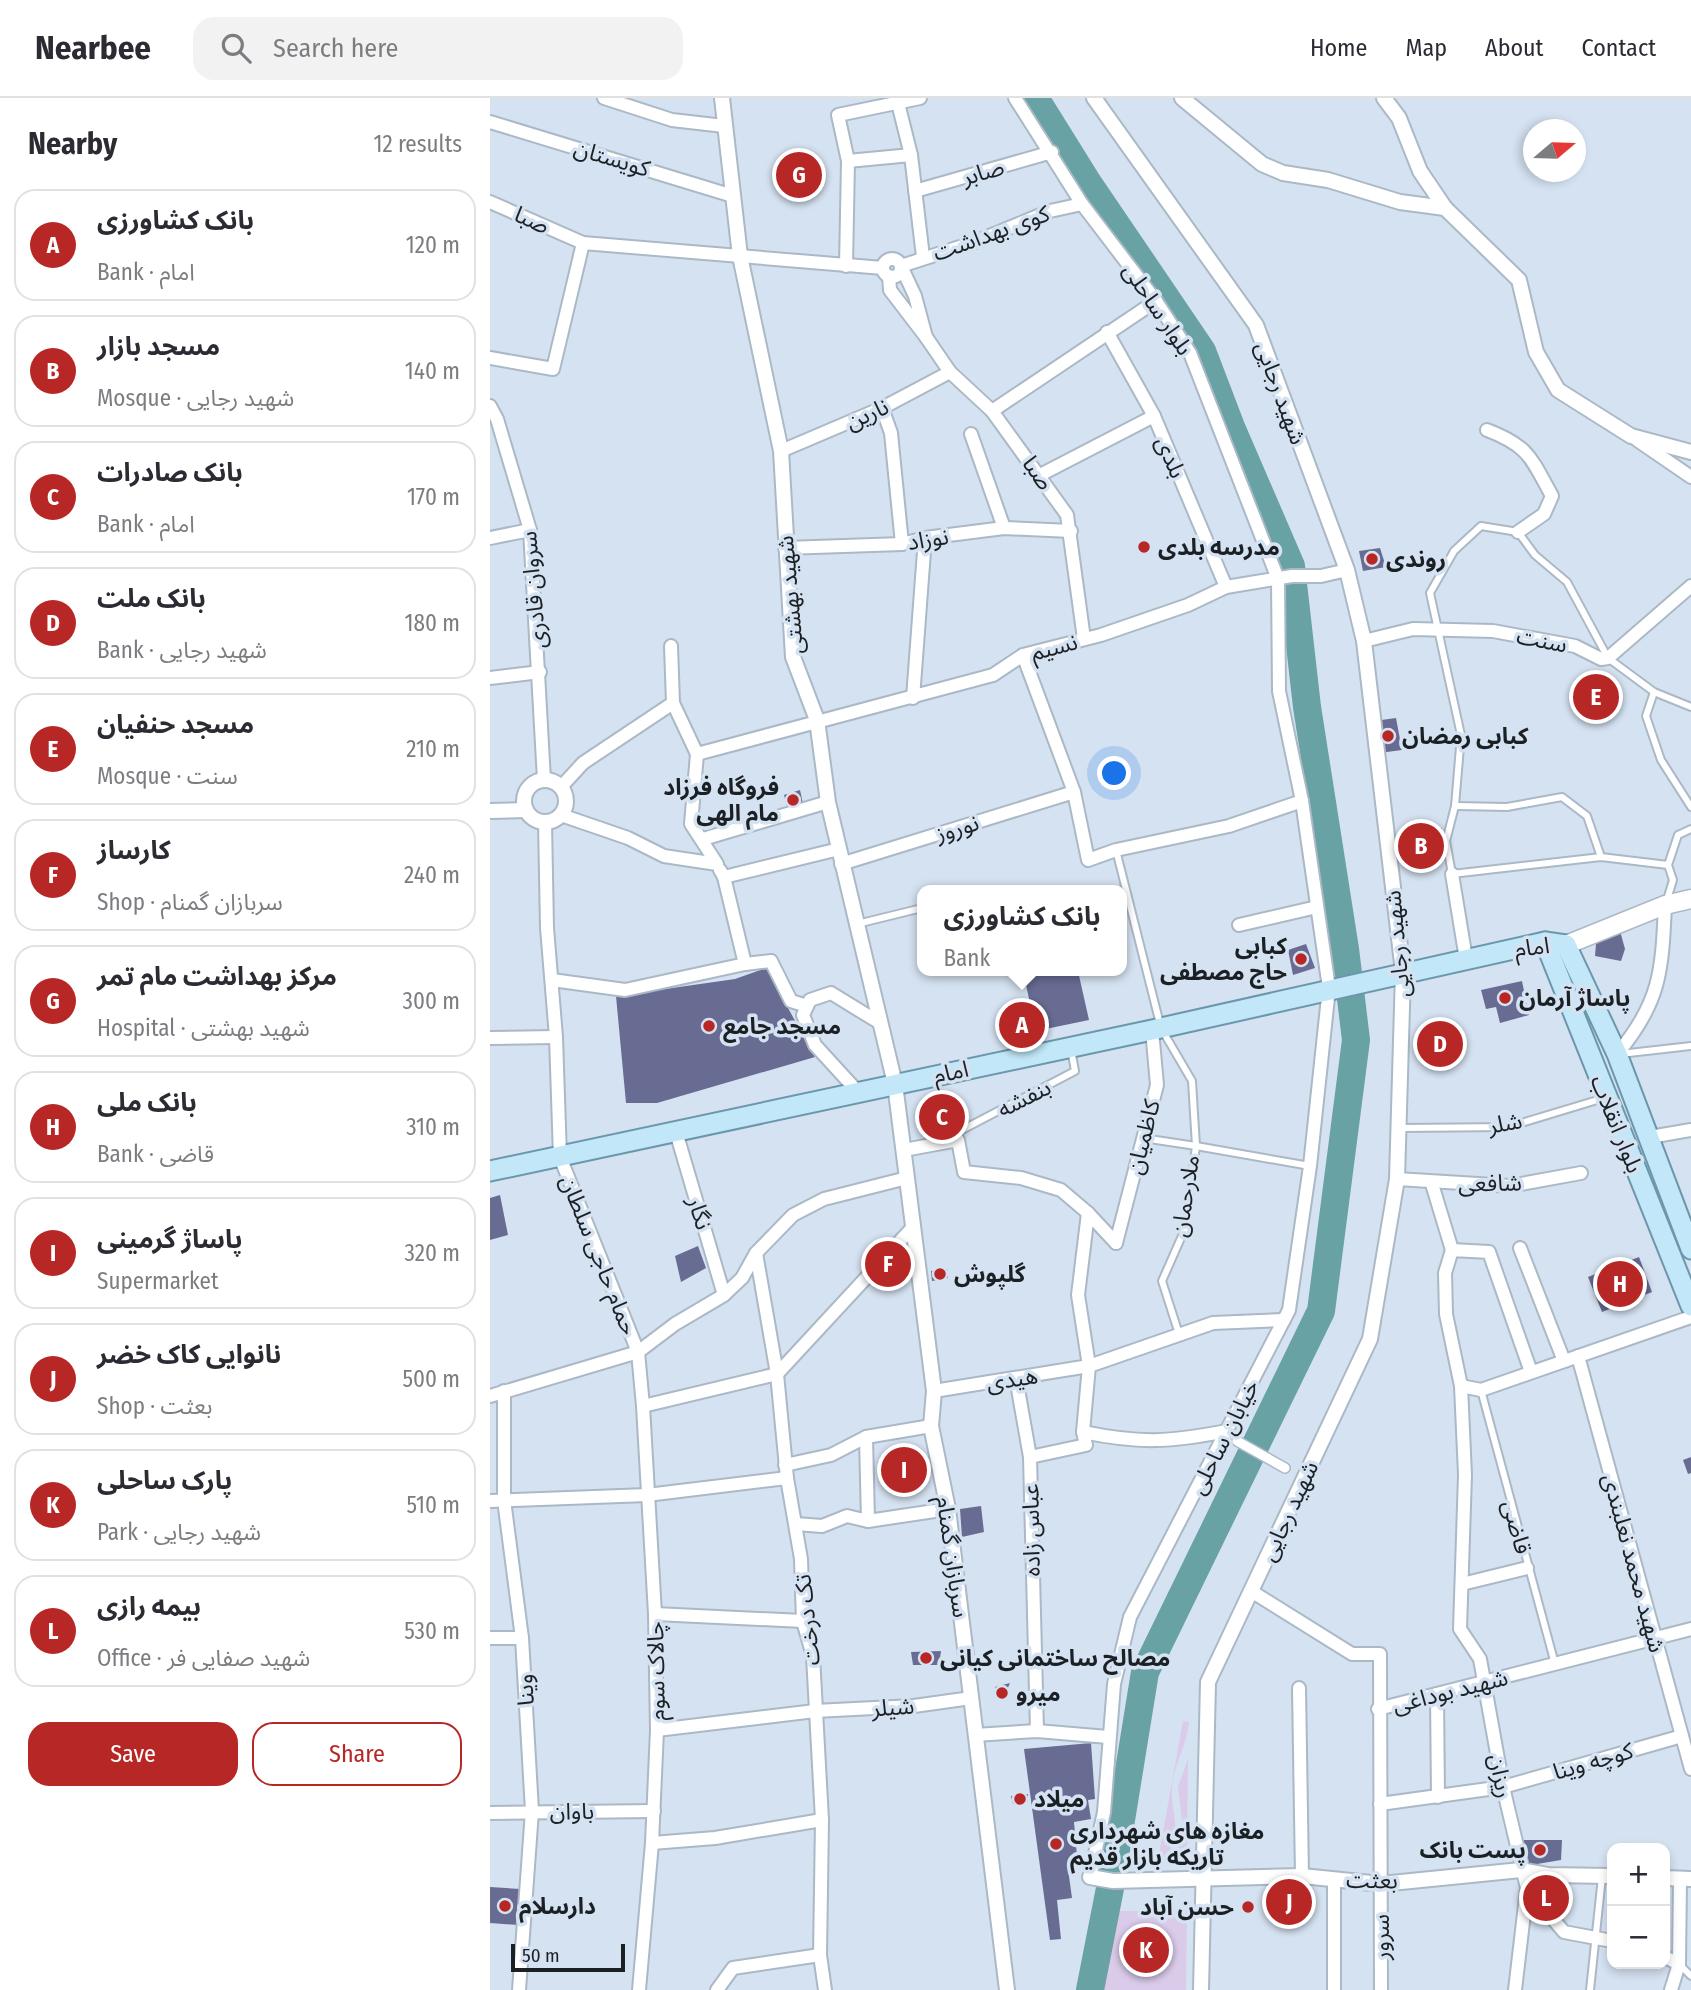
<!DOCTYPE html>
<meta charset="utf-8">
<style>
:root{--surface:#fff;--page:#f2f2f3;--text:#2b2b33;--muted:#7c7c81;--line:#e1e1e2;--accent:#b72725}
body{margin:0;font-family:"Fira Sans Condensed","Noto Sans Arabic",sans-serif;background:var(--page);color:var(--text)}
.controls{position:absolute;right:21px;bottom:21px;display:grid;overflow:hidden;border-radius:14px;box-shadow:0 4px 10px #0003}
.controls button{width:63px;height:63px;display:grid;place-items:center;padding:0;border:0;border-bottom:2px solid var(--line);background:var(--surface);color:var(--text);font:35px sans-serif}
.compass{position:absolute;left:1033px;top:21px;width:63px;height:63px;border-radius:50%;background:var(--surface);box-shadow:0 4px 10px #0003;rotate:71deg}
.scale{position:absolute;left:21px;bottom:18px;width:114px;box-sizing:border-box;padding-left:7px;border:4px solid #1b2025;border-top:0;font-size:19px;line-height:24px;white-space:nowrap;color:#1b2025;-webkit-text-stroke:5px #d5e2f1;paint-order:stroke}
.you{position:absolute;left:625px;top:676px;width:24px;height:24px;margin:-18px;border:5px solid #fff;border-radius:50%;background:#1a73e8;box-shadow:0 0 0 10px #1a73e833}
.badge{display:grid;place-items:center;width:46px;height:46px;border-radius:50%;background:var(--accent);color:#fff;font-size:23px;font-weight:700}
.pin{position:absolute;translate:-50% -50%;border:4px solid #fff;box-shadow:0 2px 7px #0006}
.popup{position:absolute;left:427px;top:787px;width:210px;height:91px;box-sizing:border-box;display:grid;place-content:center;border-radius:14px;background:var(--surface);filter:drop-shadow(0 2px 5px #0005);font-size:23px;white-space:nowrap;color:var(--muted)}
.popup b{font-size:26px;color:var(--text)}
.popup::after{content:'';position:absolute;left:50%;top:100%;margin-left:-14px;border:14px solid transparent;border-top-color:var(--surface)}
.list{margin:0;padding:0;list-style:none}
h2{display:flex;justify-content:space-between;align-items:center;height:91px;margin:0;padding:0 28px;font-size:30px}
h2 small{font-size:23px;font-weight:400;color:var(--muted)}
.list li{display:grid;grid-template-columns:46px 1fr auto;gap:21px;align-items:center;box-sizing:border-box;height:112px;margin:0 14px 14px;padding:0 14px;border:2px solid var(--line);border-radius:21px}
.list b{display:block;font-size:26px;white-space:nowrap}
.list p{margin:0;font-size:23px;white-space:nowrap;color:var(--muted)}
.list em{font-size:23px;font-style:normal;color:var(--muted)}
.actions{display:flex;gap:14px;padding:21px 28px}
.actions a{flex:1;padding:16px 0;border:2px solid var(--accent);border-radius:21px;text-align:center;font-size:24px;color:var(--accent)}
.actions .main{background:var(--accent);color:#fff}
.icon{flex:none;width:38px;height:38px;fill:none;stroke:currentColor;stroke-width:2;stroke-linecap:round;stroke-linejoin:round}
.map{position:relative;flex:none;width:1201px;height:1892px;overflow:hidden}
header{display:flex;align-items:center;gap:42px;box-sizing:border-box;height:98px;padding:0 35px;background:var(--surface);border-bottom:2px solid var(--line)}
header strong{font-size:33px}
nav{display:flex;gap:38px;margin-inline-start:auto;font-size:24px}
.search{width:490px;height:63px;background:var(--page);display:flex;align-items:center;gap:18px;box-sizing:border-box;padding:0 24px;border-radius:21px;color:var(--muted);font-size:26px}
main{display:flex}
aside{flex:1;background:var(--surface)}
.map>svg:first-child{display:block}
.green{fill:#dacbea}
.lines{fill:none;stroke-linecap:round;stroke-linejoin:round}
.river{stroke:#68a2a5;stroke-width:28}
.building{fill:#686c93}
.service-casing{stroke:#abb8c6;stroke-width:10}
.pedestrian-casing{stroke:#abb8c6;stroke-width:12}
.minor-casing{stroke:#abb8c6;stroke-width:16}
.tertiary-casing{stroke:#abb8c6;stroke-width:18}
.secondary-casing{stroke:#abb8c6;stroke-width:21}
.primary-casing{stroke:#6c97ab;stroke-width:23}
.service{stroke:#fff;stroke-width:6}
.pedestrian{stroke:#fff;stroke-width:9}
.minor{stroke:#fff;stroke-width:12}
.tertiary{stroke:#fff;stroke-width:14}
.secondary{stroke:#fff;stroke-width:18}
.primary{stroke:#c1e7f8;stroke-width:19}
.poi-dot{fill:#b72725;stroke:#d5e2f1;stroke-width:2.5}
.labels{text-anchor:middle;stroke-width:7;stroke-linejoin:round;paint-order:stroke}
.street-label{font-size:23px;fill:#1b2025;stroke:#d5e2f1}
.poi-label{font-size:23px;font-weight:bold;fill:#1b2025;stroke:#d5e2f1;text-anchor:start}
</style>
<header>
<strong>Nearbee</strong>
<div class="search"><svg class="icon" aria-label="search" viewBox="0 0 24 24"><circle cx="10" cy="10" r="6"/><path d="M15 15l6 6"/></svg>Search here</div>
<nav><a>Home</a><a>Map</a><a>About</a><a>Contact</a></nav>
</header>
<main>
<aside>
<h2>Nearby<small>12 results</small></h2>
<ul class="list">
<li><span class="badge">A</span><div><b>بانک کشاورزی</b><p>Bank · امام</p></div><em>120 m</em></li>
<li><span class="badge">B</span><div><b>مسجد بازار</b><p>Mosque · شهید رجایی</p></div><em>140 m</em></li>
<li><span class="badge">C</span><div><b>بانک صادرات</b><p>Bank · امام</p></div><em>170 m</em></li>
<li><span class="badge">D</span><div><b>بانک ملت</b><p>Bank · شهید رجایی</p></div><em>180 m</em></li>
<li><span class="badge">E</span><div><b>مسجد حنفیان</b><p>Mosque · سنت</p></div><em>210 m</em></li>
<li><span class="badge">F</span><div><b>کارساز</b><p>Shop · سربازان گمنام</p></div><em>240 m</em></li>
<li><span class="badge">G</span><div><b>مرکز بهداشت مام تمر</b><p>Hospital · شهید بهشتی</p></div><em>300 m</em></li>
<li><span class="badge">H</span><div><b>بانک ملی</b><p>Bank · قاضی</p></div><em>310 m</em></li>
<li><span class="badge">I</span><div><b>پاساژ گرمینی</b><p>Supermarket</p></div><em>320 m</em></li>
<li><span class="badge">J</span><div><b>نانوایی کاک خضر</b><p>Shop · بعثت</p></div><em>500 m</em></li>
<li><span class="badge">K</span><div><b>پارک ساحلی</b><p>Park · شهید رجایی</p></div><em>510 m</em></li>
<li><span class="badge">L</span><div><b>بیمه رازی</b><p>Office · شهید صفایی فر</p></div><em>530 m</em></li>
</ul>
<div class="actions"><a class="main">Save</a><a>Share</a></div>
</aside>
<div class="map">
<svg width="1201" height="1892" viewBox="0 0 1201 1892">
<rect width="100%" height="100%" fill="#d5e2f1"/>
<!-- green -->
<g class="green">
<path d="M693,1623l6,1c-2,23 -16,46 -17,64 -2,29 13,45 -8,75l-6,-1z"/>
<polygon points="698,1661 697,1753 688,1763 685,1761 693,1730 688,1689"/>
<polygon points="625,1813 697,1813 696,1892 608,1892"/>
</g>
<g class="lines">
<!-- river -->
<g class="river">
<polyline points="545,0 596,82 712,253 741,329 801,468 817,609 855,851 866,942 831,1213 655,1574 625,1759"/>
<polyline points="600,1892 623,1775"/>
</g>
</g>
<!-- building -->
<g class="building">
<polygon points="890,450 896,469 873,473 869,453"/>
<polygon points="1122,582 1130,610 1091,613 1082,587"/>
<polygon points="906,620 912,652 889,655 884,623"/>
<polygon points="310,692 313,706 298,712 294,697"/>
<polygon points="952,730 949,762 914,768 910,734"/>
<polygon points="1130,833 1135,851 1131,863 1105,858 1106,846 1112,838"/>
<polygon points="816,846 825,870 803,877 798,852"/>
<polygon points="276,870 325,959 167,1005 136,1005 126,898 245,881"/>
<polygon points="533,873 588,873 599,922 546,933"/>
<polygon points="1032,883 1039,917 1010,925 1006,909 996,911 991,892"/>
<polygon points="453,995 465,1027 459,1032 460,1038 443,1042 441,1011 445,996"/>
<polygon points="10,1097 18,1137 0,1142 0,1100"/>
<polygon points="208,1148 216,1170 191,1184 185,1158"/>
<polygon points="407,1159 409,1170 392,1176 388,1163"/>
<polygon points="1149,1159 1162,1194 1112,1214 1098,1179"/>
<polygon points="457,1171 458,1180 442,1183 441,1173"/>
<polygon points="1201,1359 1201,1375 1198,1376 1193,1362"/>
<polygon points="491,1408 494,1434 472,1439 470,1411"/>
<polygon points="451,1553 449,1567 423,1567 421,1554"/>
<polygon points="520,1585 513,1601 505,1589"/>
<polygon points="601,1645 605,1701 598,1702 601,1721 584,1724 588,1769 578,1771 582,1800 567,1802 571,1841 560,1842 534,1651"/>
<polygon points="538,1696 538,1704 523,1706 521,1698"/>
<polygon points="1026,1742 1072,1742 1071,1762 1035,1768"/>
<polygon points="1042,1786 1058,1789 1060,1811"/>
<polygon points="0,1789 30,1791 28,1827 0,1825"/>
</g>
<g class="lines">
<!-- service casing -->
<g class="service-casing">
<g id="service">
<polyline points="1164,594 1156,618 1171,662 1201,709"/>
<polyline points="965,708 1017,709 1072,699 1097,718 1111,759"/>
<polyline points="626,752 671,930 702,983 706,1048 820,1068"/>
<polyline points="1178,767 1111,759 962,776 956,743 965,708 971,637 940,495 964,453 991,428 1028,434 1045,457 1077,484 1118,560 1164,594 1201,609"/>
<polyline points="1176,805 1183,782 1178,767 1188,737 1201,731"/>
<polyline points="367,826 432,810"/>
<polyline points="1130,956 1201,948"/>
<polyline points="911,1030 1018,1029 1114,1000"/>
<polyline points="653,1040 706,1048 695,1131 672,1183 689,1236"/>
<polyline points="468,1042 468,1034 585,973 581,951"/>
<polyline points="991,1292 1065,1566"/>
<polyline points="1190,1867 1201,1878"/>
<polyline points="1100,1892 1112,1779"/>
</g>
</g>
<!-- pedestrian casing -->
<g class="pedestrian-casing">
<polyline id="pedestrian" points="747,1343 795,1370"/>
</g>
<!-- minor casing -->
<g class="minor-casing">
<g id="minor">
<polyline points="114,0 182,22 234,28"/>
<polyline points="525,0 592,106 666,203 700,255 788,481 789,593 812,703 839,890 820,1068 799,1212 640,1519 624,1586 614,1714 600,1779"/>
<polyline points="407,1 421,57 433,159"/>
<polyline points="0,24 243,98"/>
<polyline points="358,63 421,57"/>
<polyline points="425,93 562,54"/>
<polyline points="0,104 93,145 393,170"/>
<circle cx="402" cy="170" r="9"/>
<polyline points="356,168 358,63 348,17 430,0"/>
<polyline points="399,178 400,192 436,239 425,198 411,168 485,144 560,113 592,106"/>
<polyline points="617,234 664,318 736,489"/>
<polyline points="436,239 460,274 502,313 577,417 594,541"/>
<polyline points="0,260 63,271 93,145"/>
<polyline points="0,308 7,321 40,432 54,682"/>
<polyline points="392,310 401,335 412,446"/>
<polyline points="502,313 666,203"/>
<path d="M997,332c42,16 44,28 65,66l-8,18 -26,18"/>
<polyline points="481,336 514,430"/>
<polyline points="1147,342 1201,379"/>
<polyline points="291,353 392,310 460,274"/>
<polyline points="550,377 664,318"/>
<polyline points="0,440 40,432"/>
<polyline points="295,450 412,446 435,440 514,430 581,433"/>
<polyline points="874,543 923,531 1003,533 1085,548 1111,561 1118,560 1201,488"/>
<polyline points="533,557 584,694 598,762 626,752 739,728 812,703"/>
<polyline points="0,580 50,574"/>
<polyline points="423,600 435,440"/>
<polyline points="183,605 207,656 503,577 533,557 611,537 698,507 736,489 802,478 831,478 857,472"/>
<polyline points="71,689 93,665 183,605 181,548"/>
<polyline points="71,717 138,740 174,758 227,766 201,726 207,656"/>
<polyline points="55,724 57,830 66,939 70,1059 148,1254 153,1308 165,1516 167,1632 162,1745 149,1892"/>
<polyline points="213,741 338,704"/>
<polyline points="351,766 584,694"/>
<polyline points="230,772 234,779 349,751"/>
<polyline points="962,776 976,861"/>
<polyline points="749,827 827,809"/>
<polyline points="255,866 281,863 301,903 317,908"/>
<polyline points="62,882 135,892 255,866 234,779"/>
<polyline points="0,940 66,939"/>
<path d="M1127,956c44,-52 45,-84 48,-149"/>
<polyline points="368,994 325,947 313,917 320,902 341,895 390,925"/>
<polyline points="186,1034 234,1197"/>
<polyline points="1160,1039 1201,1032"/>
<polyline points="414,1052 468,1042 474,1074 531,1080 571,1092 598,1115"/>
<polyline points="907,1081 1020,1088 1091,1075"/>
<polyline points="942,1086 962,1152"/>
<polyline points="626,1145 667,987 662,932"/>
<polyline points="1030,1150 1074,1263"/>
<polyline points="266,1155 287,1276 297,1380 311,1461 313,1523 323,1558 332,1722 330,1857 335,1892"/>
<polyline points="1088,1258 1201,1671"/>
<polyline points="526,1280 540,1359"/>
<polyline points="971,1288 991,1292 1201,1219"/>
<polyline points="14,1293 14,1402 32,1540 42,1713 29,1892"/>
<polyline points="444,1293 599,1268 588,1197 598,1115 626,1145"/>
<polyline points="0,1298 148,1254 185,1226 234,1197 252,1180 266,1155 303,1117 334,1101 417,1080"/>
<polyline points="153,1308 287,1276 424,1128"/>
<path d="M593,1334c58,12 87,10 144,-1"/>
<polyline points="376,1339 378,1423"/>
<polyline points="295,1367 341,1357 376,1339 441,1328"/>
<polyline points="0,1403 157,1397 297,1380"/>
<polyline points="306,1426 332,1428 357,1418 378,1423 458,1411"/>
<polyline points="972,1486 1037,1470"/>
<polyline points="761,1493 862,1556 890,1556 891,1892"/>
<polyline points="165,1516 313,1523"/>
<polyline points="0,1540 32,1540"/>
<polyline points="809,1590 812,1778"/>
<polyline points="947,1596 948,1699"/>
<polyline points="888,1611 1201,1531"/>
<polyline points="167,1632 325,1613 424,1608 481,1600"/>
<polyline points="547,1633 540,1359 596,1347 593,1334 599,1268 723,1225 794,1222"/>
<polyline points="485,1637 547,1633 618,1639"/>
<polyline points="890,1706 1013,1689 1192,1638"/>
<polyline points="0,1715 164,1713"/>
<polyline points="162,1745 225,1740 332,1722"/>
<polyline points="1037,1790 1074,1834 1122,1843"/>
<polyline points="1175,1859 1189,1866"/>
<polyline points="227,1892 243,1870 330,1857"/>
<polyline points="844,1892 844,1781"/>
<polyline points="1025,1892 1037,1790 1013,1689 990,1561 970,1531 975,1377 971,1288 956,1216 955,1175 962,1152 999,1154 1041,1274"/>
<polyline points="1181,1892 1189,1866 1190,1781"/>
</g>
</g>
<!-- tertiary casing -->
<g class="tertiary-casing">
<g id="tertiary">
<polyline points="232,0 250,158 291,353 303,559 327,622 338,704 405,986 444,1293 441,1328 458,1411 517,1892"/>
<polyline points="604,0 766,227 857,472 874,543 913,874 907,1081 880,1241 718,1584 711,1892"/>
<polyline points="692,0 772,66 793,75 838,82 910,104 955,110 1029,182 1046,254 1068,292 1141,338 1201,354"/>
<polyline points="894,0 909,20 930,73 955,110"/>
<circle cx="55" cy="703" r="21"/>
<polyline points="0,713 36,712"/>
<polyline points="600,1779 623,1783 812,1778 891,1786 1031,1772 1058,1777 1122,1778"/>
<polyline points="1175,1780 1201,1781"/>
</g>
</g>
<!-- secondary casing -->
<g class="secondary-casing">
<polyline id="secondary" points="1076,847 1175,807 1201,801"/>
</g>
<!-- primary casing -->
<g class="primary-casing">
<g id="primary">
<polyline points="1055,844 1201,1208"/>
<polyline points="0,1073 662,932 1055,844 1076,847 1127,956 1201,1151"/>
</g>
</g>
<!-- service -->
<use href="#service" class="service"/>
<!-- pedestrian -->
<use href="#pedestrian" class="pedestrian"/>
<!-- minor -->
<use href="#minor" class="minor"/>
<!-- tertiary -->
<use href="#tertiary" class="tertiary"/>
<!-- secondary -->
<use href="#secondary" class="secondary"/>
<!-- primary -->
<use href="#primary" class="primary"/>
</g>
<!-- markers -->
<g class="poi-dot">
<circle cx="654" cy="449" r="7"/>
<circle cx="882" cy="461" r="7"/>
<circle cx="898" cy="638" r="7"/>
<circle cx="303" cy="702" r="7"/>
<circle cx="811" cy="861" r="7"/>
<circle cx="1015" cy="900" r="7"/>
<circle cx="219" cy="928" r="7"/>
<circle cx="450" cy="1176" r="7"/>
<circle cx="436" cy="1560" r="7"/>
<circle cx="512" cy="1595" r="7"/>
<circle cx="530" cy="1701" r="7"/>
<circle cx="566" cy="1746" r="7"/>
<circle cx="1050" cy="1752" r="7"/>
<circle cx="15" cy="1808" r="7"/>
<circle cx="758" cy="1809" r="7"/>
</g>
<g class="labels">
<!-- street labels -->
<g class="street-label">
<text transform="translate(122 60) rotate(17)" y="8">کویستان</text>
<text transform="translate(493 74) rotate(-16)" y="8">صابر</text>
<text transform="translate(42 122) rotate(24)" y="8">صبا</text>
<text transform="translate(501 135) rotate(-20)" y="8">کوی بهداشت</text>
<text transform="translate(668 211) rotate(56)" y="8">بلوار ساحلی</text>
<text transform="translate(791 295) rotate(70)" y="8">شهید رجایی</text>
<text transform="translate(377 316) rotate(-24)" y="8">نارین</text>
<text transform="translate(681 359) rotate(67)" y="8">بلدی</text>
<text transform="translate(548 375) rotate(55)" y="8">صبا</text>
<text transform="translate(438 441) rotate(-9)" y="8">نوزاد</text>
<text transform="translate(43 492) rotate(-95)" y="8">سروان قادری</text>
<text transform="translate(300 497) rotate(-95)" y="8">شهید بهشتی</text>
<text transform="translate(1052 542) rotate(11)" y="8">سنت</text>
<text transform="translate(564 549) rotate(-15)" y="8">نسیم</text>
<text transform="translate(467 730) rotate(-17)" y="8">نوروز</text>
<text transform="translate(907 846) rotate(-95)" y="8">شهید رجایی</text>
<text transform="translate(1042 849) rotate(-7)" y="8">امام</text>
<text transform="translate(461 974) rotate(-12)" y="8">امام</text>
<text transform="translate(534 1000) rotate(-27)" y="8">بنفشه</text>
<text transform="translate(1015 1025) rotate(-10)" y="8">شلر</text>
<text transform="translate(1127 1026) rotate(68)" y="8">بلوار انقلاب</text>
<text transform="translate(653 1039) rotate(-76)" y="8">کاظمیان</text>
<text transform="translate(1000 1085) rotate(-1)" y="8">شافعی</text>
<text transform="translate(695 1098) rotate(-81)" y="8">ملارحمان</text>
<text transform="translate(210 1115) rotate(73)" y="8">نگار</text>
<text transform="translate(109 1157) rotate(68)" y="8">حمام حاجی سلطان</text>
<text transform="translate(522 1281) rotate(-9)" y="8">هیدی</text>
<text transform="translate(734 1339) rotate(-63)" y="8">خیابان ساحلی</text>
<text transform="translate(799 1413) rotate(-65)" y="8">شهید رجایی</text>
<text transform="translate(1027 1429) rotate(75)" y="8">قاضی</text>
<text transform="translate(541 1432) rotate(-91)" y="8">عباس زاده</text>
<text transform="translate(463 1459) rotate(82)" y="8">سربازان گمنام</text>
<text transform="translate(1144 1465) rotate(75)" y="8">شهید محمد نعلبندی</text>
<text transform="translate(317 1522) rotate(-96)" y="8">تک درخت</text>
<text transform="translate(166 1573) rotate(-91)" y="8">چالاک سوم</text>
<text transform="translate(35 1592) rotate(-94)" y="8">وینا</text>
<text transform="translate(960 1593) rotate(-14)" y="8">شهید بوداغی</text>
<text transform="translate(403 1609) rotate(-4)" y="8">شیلر</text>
<text transform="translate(1103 1663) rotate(-16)" y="8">کوچه وینا</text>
<text transform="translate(1011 1678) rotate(79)" y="8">ریزان</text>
<text x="82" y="1721">باوان</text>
<text transform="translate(882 1782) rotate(1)" y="8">بعثت</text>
<text transform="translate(891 1839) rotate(-90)" y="8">سرور</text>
</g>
<!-- poi labels -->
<g class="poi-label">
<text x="668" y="457">مدرسه بلدی</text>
<text x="896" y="469">روندی</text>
<text x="912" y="646">کبابی رمضان</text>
<text x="289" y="697" text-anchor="end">فروگاه فرزاد<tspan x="289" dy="26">مام الهی</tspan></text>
<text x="797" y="856" text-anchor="end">کبابی<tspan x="797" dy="26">حاج مصطفی</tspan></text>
<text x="1029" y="908">پاساژ آرمان</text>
<text x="233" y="936">مسجد جامع</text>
<text x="464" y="1184">گلپوش</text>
<text x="450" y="1568">مصالح ساختمانی کیانی</text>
<text x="526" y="1603">میرو</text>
<text x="544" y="1709">میلاد</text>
<text x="580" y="1741">مغازه های شهرداری<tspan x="580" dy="26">تاریکه بازار قدیم</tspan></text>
<text x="1036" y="1760" text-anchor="end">پست بانک</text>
<text x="29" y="1816">دارسلام</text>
<text x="744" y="1817" text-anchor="end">حسن آباد</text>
</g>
</g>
</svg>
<div class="controls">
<button>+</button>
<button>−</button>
</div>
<svg class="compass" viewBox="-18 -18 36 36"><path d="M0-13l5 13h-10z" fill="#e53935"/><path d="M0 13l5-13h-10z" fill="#7c7c81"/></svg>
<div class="scale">50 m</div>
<div class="you"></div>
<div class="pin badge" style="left:532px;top:927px">A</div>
<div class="popup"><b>بانک کشاورزی</b>Bank</div>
<div class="pin badge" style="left:931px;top:748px">B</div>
<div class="pin badge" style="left:452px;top:1019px">C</div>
<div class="pin badge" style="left:950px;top:946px">D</div>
<div class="pin badge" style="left:1106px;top:599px">E</div>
<div class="pin badge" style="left:398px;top:1166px">F</div>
<div class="pin badge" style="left:309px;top:77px">G</div>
<div class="pin badge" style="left:1130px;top:1186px">H</div>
<div class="pin badge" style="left:414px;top:1372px">I</div>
<div class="pin badge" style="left:799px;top:1804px">J</div>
<div class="pin badge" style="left:656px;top:1852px">K</div>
<div class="pin badge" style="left:1056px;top:1800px">L</div>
</div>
</main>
